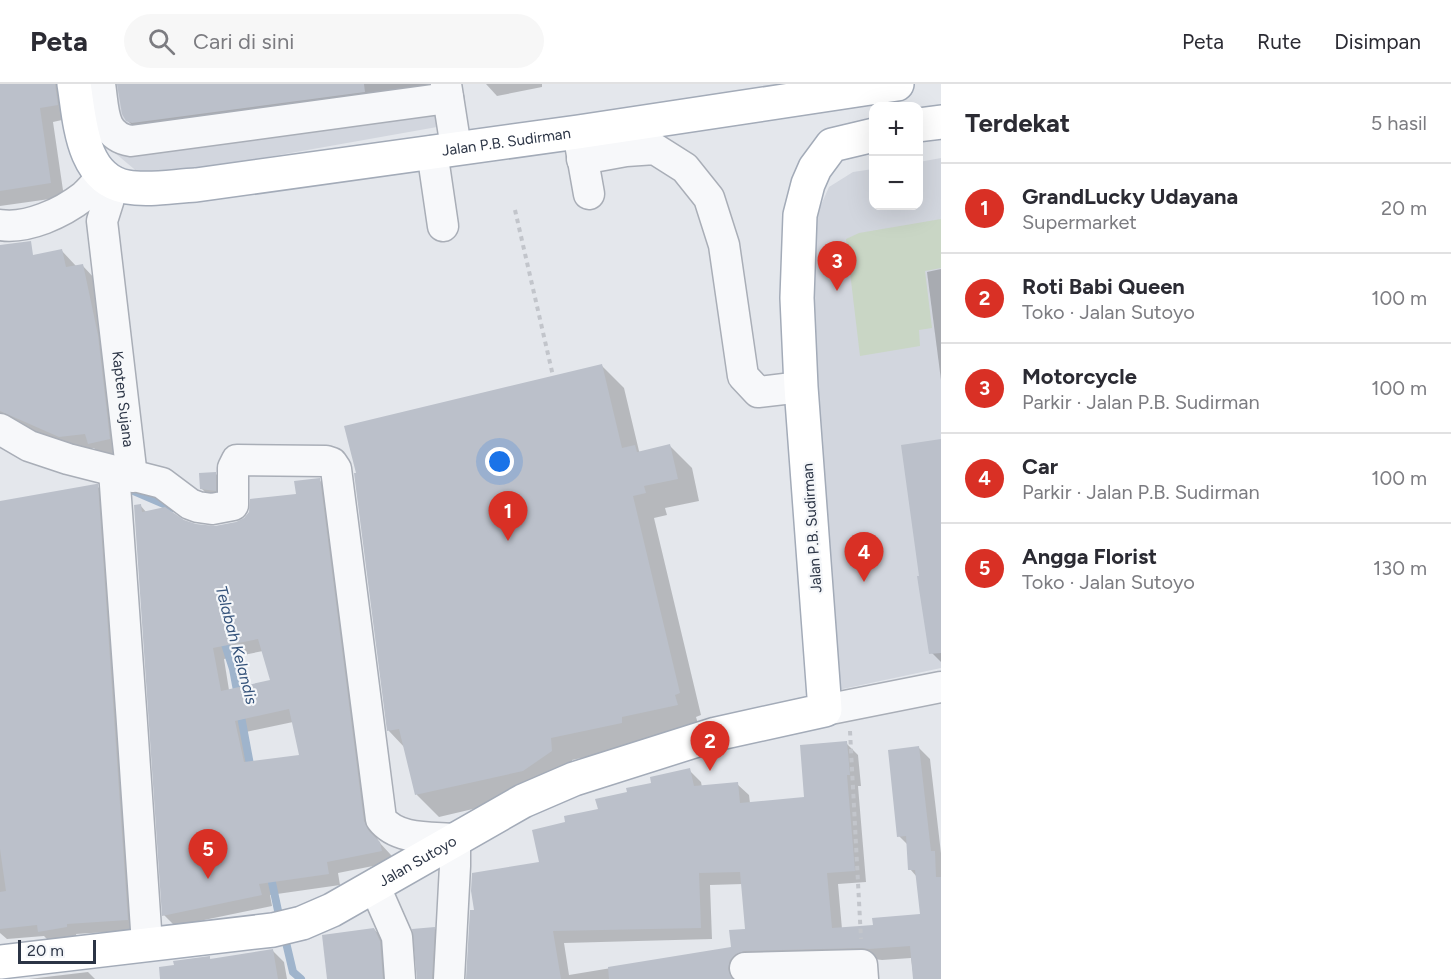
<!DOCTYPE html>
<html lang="id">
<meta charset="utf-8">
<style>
:root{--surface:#fff;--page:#f7f7f7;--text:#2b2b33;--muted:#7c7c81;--line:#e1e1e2;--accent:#d93025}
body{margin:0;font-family:Figtree,sans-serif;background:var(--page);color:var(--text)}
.controls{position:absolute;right:18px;top:18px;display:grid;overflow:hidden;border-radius:12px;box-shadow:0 6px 24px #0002}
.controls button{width:54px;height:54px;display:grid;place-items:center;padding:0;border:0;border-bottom:2px solid var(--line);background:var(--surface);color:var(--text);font:30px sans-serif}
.scale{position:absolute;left:18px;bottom:15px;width:78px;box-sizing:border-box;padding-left:6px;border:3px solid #2b3445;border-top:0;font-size:16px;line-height:21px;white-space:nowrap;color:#2b3445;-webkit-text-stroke:4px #f4f6f9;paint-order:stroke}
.you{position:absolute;left:500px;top:378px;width:21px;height:21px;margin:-15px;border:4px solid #fff;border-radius:50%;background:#1a73e8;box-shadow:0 0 0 9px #1a73e833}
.badge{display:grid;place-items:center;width:39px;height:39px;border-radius:50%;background:var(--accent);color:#fff;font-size:20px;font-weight:700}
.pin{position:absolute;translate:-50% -50px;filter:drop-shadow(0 2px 3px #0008)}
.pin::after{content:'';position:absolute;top:32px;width:21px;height:18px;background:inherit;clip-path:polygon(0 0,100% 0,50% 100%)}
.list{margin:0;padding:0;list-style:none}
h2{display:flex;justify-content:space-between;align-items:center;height:78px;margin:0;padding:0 24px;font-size:26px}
h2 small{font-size:20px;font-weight:400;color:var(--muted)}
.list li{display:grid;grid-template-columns:39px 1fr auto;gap:18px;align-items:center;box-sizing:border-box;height:90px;padding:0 24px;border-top:2px solid var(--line)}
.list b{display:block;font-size:22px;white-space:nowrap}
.list p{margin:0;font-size:20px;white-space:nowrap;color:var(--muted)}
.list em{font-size:20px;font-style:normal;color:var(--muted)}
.icon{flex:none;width:33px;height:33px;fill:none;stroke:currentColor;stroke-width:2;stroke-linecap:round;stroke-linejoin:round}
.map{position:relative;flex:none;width:941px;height:895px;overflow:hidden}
header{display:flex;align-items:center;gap:36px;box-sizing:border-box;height:84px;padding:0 30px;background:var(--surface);border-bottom:2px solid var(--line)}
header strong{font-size:28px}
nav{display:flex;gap:33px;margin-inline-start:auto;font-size:21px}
.search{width:420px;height:54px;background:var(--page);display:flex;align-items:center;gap:15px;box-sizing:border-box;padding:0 21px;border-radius:33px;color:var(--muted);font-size:22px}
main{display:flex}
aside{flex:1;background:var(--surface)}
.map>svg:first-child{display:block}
.built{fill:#d2d6de}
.green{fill:#c9d6c5}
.shadow{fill:#0003;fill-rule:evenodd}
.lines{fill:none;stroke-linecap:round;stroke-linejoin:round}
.stream{stroke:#9fb4cc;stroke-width:8}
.building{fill:#bbc0ca;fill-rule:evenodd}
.minor-casing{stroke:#a9aeb7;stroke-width:33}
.major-casing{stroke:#a3abb8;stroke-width:36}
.path{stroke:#c2c5cb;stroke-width:4;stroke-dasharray:4.5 4.5;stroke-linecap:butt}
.minor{stroke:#f7f8fa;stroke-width:30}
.major{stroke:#fff;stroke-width:33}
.labels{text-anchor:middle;stroke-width:4.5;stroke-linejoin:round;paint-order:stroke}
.street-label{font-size:15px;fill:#2b3445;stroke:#f4f6f9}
.water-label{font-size:16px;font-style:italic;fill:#34527a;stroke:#f4f6f9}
</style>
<header>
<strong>Peta</strong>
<div class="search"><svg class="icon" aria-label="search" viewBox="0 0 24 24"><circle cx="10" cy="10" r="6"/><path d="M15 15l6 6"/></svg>Cari di sini</div>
<nav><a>Peta</a><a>Rute</a><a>Disimpan</a></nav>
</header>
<main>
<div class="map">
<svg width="941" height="895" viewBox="0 0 941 895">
<rect width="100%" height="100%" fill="#e4e7ec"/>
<!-- built -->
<g class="built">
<polygon points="80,0 431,0 437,43 178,89 140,90 96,53"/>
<polygon points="941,74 941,584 838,606 812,281 809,148 829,103 853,88 873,85 874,122 918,122 919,78"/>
</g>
<!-- green -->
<polygon class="green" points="941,135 941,184 925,187 932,244 919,246 920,262 860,272 846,155 859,149"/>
<!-- shadow -->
<g class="shadow">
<polygon points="0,0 64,0 71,34 53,38 64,113 0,122"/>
<polygon points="119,0 450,0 150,59 127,36"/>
<polygon points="486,0 542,0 542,3 497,12"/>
<polygon points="62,167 76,182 82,181 96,196 124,369 103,374 94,364 74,367 0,334 0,277"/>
<polygon points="941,185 941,296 927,188"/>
<polygon points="602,282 624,304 639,367 640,369 670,362 692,384 699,417 665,424 667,431 654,434 701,631 696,633 699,643 644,655 644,661 572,676 573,690 545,708 439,733 417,711 405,664 389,647 356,390"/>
<polygon points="941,357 941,578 930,567 920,493"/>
<polygon points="215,389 227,401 213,416 202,405"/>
<path d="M319,396l12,11 44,343 4,8 12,13 2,7 -55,11 2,12 -70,10 2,11 -97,20 -11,-11 -24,-410 7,8 48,13 20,1 22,-4 60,-28zM263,567l8,30 -42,9 -5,-31zM293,638l8,35 -49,5 -6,-30z"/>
<polygon points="97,402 108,413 138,846 76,850 77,853 50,858 44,852 7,855 0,849 0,418"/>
<path d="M846,659l12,12 3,31h-3l8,96 -28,2 4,45 33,-3 47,-10 -5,-39 -7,-8 -2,-24 -9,-9 19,-89 12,12 11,94v126h-27l-3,-21 -29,2 -8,-1 -135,20h-271l8,-68 65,-48 26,-40 32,-13 29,-17 61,-23 12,12 1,5 35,-3 12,11 1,8 56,-5zM743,800l4,47 -15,17 -163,27 -5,-32 148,-4 -2,-54z"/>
<polygon points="434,844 446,856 443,895 419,895"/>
<polygon points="374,845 385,857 393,895 329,895"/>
<polygon points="272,866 284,878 287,895 178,895 209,874 212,876"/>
<polygon points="88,888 95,895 29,895"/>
</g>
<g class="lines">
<!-- stream -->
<g class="stream">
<polyline points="129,405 173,424"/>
<polyline points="223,554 233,585 238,612"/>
<polyline points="240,627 251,686"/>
<polyline points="270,789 280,836"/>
<polyline points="284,850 293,888 301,895"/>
</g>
</g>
<!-- building -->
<g class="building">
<polygon points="0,0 55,0 58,21 40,24 51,99 0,107"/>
<polygon points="117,0 364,0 365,8 132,39 126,37 122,30"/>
<polygon points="31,157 33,171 62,165 66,183 83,180 98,251 110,355 88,360 85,350 59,353 0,327 0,161"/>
<polygon points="602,280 622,364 635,361 637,368 670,360 678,395 644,402 646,409 633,412 680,609 675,611 678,621 622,633 622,639 551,654 552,667 523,687 415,711 399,645 387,647 354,389 356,389 344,342"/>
<polygon points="941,355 941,569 929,570 917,492 919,492 901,361"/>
<polygon points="216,388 216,407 200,405 199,389"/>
<path d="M320,394l44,343 5,10 11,11 2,9 -55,11 2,12 -70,10 3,11 -100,21 -28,-411 7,-1 1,8 23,-5 19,13 12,4 19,2 21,-4 8,-4 5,-6 1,-13 46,-5 -2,-13zM258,555l12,41 -49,11 -8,-43zM289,625l10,46 -55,7 -9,-41z"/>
<polygon points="96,400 98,400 128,836 67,840 67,843 38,848 37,841 0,845 0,808 6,807 0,765 0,417"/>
<polygon points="847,657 850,691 847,691 855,787 827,789 832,844 873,841 872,834 920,830 915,786 908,786 906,752 897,753 888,666 919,662 931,767 935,767 936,793 941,793 941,895 913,895 910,862 869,865 862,864 744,867 736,870 730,876 728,885 732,895 609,895 608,883 731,863 729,846 745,845 740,788 699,789 701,844 553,847 561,895 466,895 470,826 474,826 471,807 472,789 539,778 532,746 565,738 564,732 598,725 595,715 627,708 626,704 651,699 650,693 690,684 694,702 738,698 740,719 804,713 800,661"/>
<polygon points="435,843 432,895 417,895 412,845"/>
<polygon points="374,844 380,857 383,895 327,895 322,851"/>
<polygon points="273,865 278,895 160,895 159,883 174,881 173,877 210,872 210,875"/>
</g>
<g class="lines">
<!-- minor casing -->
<g class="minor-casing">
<g id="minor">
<path d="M100,0c4,25 1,52 31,57l317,-43"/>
<polyline points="446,0 456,64"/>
<polyline points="579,54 589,110"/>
<polyline points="432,67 443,142"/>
<polyline points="582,75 626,67 655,65 685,84 709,114 724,161 743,292 758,308 801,303"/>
<path id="s1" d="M114,99l-12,38 30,256"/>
<path d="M0,141c28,4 62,-12 84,-29 7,-6 13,-14 19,-21"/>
<path d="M0,345l29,17 39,13 94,24 28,21 8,3 14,2 21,-4v-37l4,-8 89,1 6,2 4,6 45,350c16,21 49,18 74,20v27l-6,113"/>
<path d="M114,387c11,158 23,315 33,473"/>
<polyline points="825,626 941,603"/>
<polyline points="375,803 397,853 400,895"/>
<polyline points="745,884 862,881 863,895"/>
</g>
</g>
<!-- major casing -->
<g class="major-casing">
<g id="major">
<path id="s2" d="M74,0c6,36 7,95 53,103 22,4 47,-1 69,-2l382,-53 319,-48"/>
<polyline points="918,41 941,38"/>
<path id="s3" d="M0,878l273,-32 29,-7 30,-13 191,-109 51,-22 142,-45 109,-24 -24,-323 -4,-89 3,-83 8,-31 7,-16 17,-23 42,-10"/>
</g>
</g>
<!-- path -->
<g class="path">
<polyline points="515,126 553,292"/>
<polyline points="850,647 861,855"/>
</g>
<!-- minor -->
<use href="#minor" class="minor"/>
<!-- major -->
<use href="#major" class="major"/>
</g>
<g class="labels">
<!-- street labels -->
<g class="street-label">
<text dy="5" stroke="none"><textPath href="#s2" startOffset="507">Jalan P.B. Sudirman</textPath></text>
<text dy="5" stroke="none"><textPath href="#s1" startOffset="219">Kapten Sujana</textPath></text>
<text transform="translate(812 444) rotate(-94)" y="5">Jalan P.B. Sudirman</text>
<text dy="5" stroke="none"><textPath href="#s3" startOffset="436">Jalan Sutoyo</textPath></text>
</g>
<!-- water labels -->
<g class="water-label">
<text transform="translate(237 561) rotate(75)" y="6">Telabah Kelandis</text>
</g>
</g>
</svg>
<div class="controls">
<button>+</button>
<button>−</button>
</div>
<div class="scale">20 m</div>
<div class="you"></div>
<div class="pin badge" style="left:508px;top:457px">1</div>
<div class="pin badge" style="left:710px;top:687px">2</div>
<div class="pin badge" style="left:837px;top:207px">3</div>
<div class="pin badge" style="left:864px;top:498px">4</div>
<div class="pin badge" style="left:208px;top:795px">5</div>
</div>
<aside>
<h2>Terdekat<small>5 hasil</small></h2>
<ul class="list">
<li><span class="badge">1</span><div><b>GrandLucky Udayana</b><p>Supermarket</p></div><em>20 m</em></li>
<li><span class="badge">2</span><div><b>Roti Babi Queen</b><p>Toko · Jalan Sutoyo</p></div><em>100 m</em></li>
<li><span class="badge">3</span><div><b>Motorcycle</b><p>Parkir · Jalan P.B. Sudirman</p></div><em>100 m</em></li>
<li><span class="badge">4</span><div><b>Car</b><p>Parkir · Jalan P.B. Sudirman</p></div><em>100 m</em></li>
<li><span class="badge">5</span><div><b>Angga Florist</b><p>Toko · Jalan Sutoyo</p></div><em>130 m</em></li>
</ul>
</aside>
</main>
